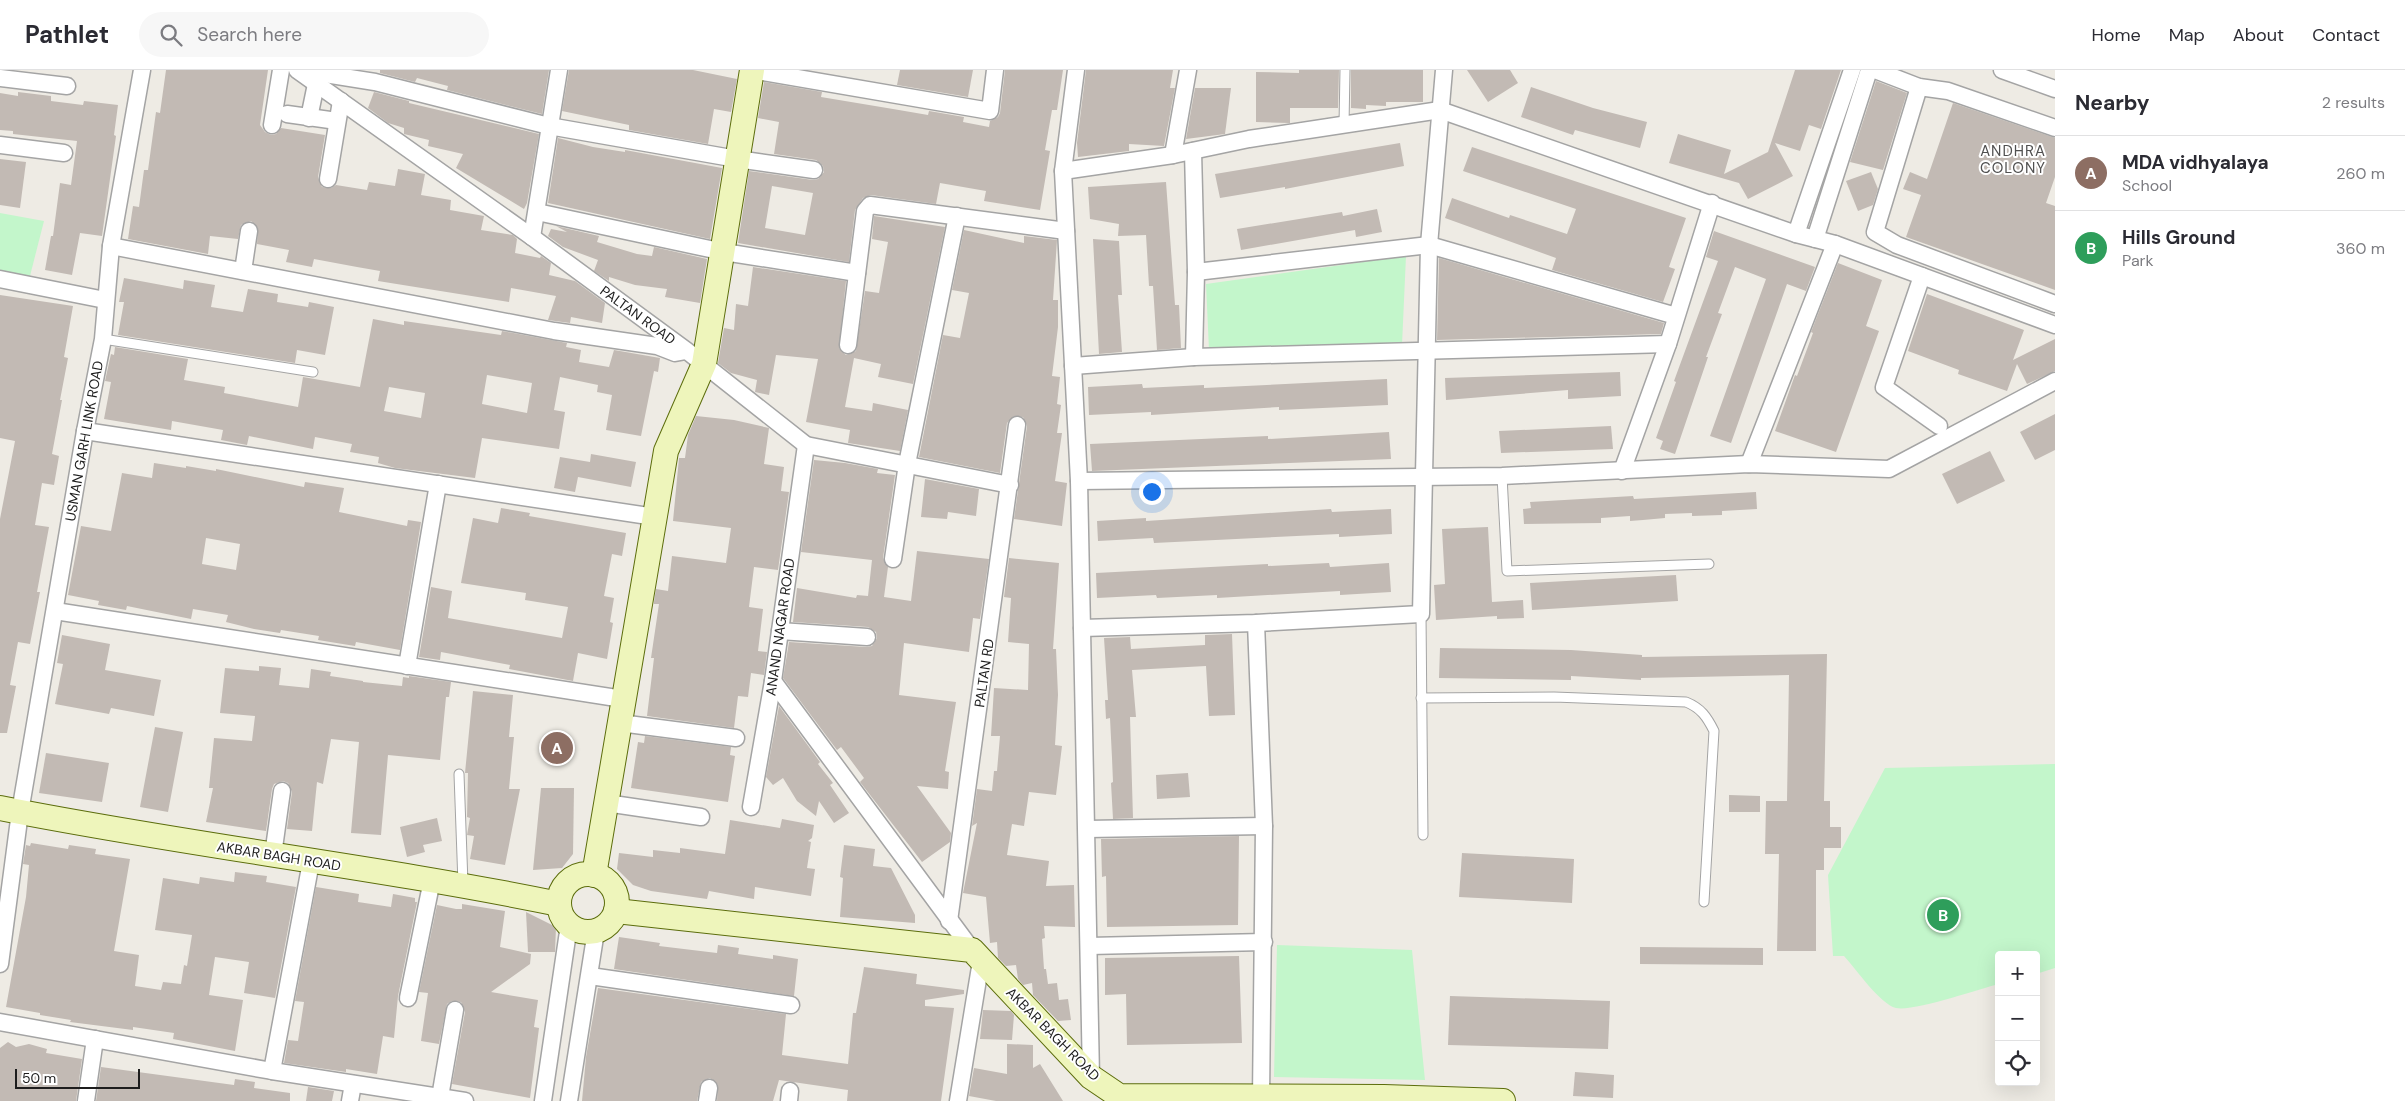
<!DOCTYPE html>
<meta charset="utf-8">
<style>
:root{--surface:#fff;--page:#f7f7f7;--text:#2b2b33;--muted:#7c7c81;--line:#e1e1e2;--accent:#be180d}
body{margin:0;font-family:"DM Sans",sans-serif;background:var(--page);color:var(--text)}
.controls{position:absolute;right:15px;bottom:15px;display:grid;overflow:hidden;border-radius:5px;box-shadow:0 5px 20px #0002}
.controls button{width:45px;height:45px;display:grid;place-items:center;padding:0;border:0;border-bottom:1px solid var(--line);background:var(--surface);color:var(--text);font:25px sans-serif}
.scale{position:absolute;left:15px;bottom:12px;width:125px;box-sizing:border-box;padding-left:5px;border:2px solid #1d1d1d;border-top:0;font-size:14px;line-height:18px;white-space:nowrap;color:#1d1d1d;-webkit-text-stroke:4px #fff;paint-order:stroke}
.you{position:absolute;left:1151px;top:421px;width:18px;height:18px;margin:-12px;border:4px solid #fff;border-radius:50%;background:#1a73e8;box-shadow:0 0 0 8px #1a73e833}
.badge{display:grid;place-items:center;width:32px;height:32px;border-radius:50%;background:var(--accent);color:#fff;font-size:16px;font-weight:700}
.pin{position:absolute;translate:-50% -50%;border:2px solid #fff;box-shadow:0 1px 5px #0006}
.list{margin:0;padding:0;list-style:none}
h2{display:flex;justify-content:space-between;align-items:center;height:65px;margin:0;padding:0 20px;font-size:21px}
h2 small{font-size:16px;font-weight:400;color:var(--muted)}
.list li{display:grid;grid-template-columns:32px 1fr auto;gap:15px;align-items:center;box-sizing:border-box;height:75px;padding:0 20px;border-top:1px solid var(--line)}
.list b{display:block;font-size:19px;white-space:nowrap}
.list p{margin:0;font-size:16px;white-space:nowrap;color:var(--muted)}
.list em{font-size:16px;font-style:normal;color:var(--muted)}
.icon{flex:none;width:28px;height:28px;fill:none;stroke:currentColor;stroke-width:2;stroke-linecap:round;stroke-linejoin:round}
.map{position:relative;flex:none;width:2055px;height:1031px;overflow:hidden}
header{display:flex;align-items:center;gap:30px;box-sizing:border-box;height:70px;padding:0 25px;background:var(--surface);border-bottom:1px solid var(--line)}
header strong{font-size:24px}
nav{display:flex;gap:28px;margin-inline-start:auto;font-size:18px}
.search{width:350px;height:45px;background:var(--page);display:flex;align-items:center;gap:12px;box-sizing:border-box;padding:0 18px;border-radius:28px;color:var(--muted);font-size:19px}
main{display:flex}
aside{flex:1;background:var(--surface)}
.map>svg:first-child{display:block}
.park{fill:#c3f6cb}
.building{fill:#c2bab4;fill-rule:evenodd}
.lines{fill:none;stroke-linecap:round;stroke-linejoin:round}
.lane-casing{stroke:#a4a4a4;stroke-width:11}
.street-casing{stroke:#a4a4a4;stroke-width:19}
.secondary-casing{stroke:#5c6d0c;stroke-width:26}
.lane{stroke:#fff;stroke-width:9}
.street{stroke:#fff;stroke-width:16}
.secondary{stroke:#eef5bb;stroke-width:24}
.labels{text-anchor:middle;stroke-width:4;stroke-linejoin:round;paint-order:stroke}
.street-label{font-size:14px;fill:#1d1d1d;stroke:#fff}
.neighbourhood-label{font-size:15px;letter-spacing:1px;fill:#505050;stroke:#fff}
</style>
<header>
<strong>Pathlet</strong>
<div class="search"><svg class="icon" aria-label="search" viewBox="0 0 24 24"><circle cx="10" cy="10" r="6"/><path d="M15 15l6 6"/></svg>Search here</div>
<nav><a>Home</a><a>Map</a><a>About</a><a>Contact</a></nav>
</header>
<main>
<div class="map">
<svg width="2055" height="1031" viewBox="0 0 2055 1031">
<rect width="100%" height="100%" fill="#eeebe4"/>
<!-- park -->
<g class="park">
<polygon points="0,143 44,151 30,206 0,202"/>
<polygon points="1406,186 1402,275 1209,280 1206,214"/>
<path d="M2055,694v204l-19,6v-19h-37v29c-20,5 -86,28 -103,24 -16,-4 -40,-39 -52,-52h-11l-5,-81 57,-107z"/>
<polygon points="1277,875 1412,880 1425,1010 1274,1007"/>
</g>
<!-- building -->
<g class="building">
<polygon points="166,0 268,0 260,55 265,62 271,65 276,64 281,58 325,65 318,107 322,117 331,118 336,115 367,120 369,112 395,116 398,99 425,104 421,125 451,130 450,140 484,146 481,160 513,165 517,169 515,183 540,188 541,186 551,193 549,205 575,211 605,233 602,253 571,247 570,253 548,250 556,226 511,218 509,232 378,211 380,201 357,197 314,189 312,197 286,192 289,180 257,174 258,158 251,151 241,155 238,169 210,166 208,184 128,169 133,136 139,137 144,100 148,100 156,42 160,43"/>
<polygon points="380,0 549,0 542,44 447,20 448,16 417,8 415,12 380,3"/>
<polygon points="569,0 693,0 737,9 731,42 714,39 708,74 629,60 629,55 562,41"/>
<polygon points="900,0 973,0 968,27 897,15"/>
<path d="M1005,0h58l-6,40h-5l-7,40 5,1 -10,59 -56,-9 2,-10 -46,-8 -4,21 -65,-9 -8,3 -8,12 -6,52 -111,-19 11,-72 64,9 5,-1 6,-7 -1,-6 -7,-6 -42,-6 5,-32 -21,-4 6,-36 58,10 -1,5 72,12 35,6 1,-4 35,6 -1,5 26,5 1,-6 8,-4 2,-4zM772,116l41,7 -8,42 -40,-7z"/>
<polygon points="1086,0 1173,0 1170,18 1175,18 1164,76 1129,74 1129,81 1078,87 1077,73"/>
<polygon points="1299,0 1339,0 1338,38 1290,38 1290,53 1256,52 1256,2 1299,3"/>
<polygon points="1351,0 1423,0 1423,32 1386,32 1386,36 1366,35 1366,39 1351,38"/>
<polygon points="1467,0 1510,0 1518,13 1488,32"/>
<polygon points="1795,0 1841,0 1821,59 1809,55 1800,81 1775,73 1793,106 1748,129 1739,113 1669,93 1678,64 1731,80 1724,104 1768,82"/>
<polygon points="1876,11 1907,23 1883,100 1850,92"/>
<polygon points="1531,17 1593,38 1647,52 1640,78 1575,60 1573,65 1521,47"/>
<polygon points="1195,18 1231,18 1225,64 1186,69"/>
<polygon points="18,22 51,26 51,31 83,35 84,31 118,35 114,65 116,66 102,166 80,163 72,205 45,200 51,166 53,166 60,113 71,115 77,71 13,64 13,61 0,60 0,23 18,26"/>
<polygon points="374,22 409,31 409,33 539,64 527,133 524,139 456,98 463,84 428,76 429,70 404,64 404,58 388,53 368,38"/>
<polygon points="1953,33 2055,68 2055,107 2046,133 2055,136 2055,220 1906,167 1921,125 1903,119 1910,102 1927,109"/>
<polygon points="558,68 593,77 625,82 625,80 722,98 710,169 548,133"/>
<polygon points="1400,73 1404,96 1285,119 1285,117 1220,128 1215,104"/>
<polygon points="1472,77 1686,148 1669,197 1675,199 1663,232 1552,200 1556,188 1445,148 1452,128 1509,148 1510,145 1567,164 1576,139 1463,101"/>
<polygon points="0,89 26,92 20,138 0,135"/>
<polygon points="1871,102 1878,119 1873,135 1858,141 1846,111"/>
<polygon points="1166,112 1175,235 1179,235 1181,278 1157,280 1153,216 1149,216 1146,165 1118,166 1119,154 1090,149 1088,117"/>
<polygon points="1377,139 1382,162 1356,167 1355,160 1241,180 1237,159 1342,142 1343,146"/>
<polygon points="874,146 945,157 913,314 878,307 881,294 854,288 845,337 872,341 873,333 908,340 900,381 848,373 850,360 806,352 818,289 776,285 769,325 755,322 757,310 731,303 718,293 724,258 734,260 736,234 748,236 753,197 846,211 839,278 846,285 856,281 865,221 879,223 888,172 872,169"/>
<polygon points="556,156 599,166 597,172 637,184 652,186 654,177 707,189 700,233 665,227 667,219 635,215 609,207 609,211 594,201 598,190 563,177 548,166 551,159 567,162"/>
<polygon points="964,160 1024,173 1024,166 1057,170 1053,230 1058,230 1058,257 1052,306 1060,307 1057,334 1061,335 1057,363 1062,363 1055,411 1067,413 1062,456 1014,449 1027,356 1023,347 1014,346 1007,353 1000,403 919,387 943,265 960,268 969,223 952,220"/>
<polygon points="1714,161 1815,197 1806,221 1787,214 1731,373 1710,366 1766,209 1735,197 1718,243 1722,244 1706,287 1708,287 1675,384 1660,379 1663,371 1656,368 1676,312 1674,311 1718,191 1706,187"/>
<polygon points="1093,169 1119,171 1122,225 1118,225 1122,282 1099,284"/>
<polygon points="1439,188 1664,253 1661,264 1437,270"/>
<polygon points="1838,193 1882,210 1866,256 1879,261 1836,382 1775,361 1795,305 1797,306 1813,263 1811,262"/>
<polygon points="124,208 183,219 184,210 215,215 211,237 243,242 248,219 278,224 277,232 308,237 309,232 334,237 325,285 297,280 295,293 118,265 124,232 119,232"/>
<polygon points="1927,224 2024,260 2013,290 2055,269 2055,301 2027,314 2017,294 2007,321 1958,304 1959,300 1908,281"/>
<polygon points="0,225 73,236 64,287 68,288 60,330 62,330 52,384 59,386 54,415 42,413 35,455 49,457 37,522 40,522 30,574 18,572 10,615 16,616 7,663 0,663 0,449 15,371 0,368"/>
<path d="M373,249l31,6v-4l97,14 1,-4 65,12 -1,4 15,3 -2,12 30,5 5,-17 46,8 -2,14 -4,-1 -13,65 -35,-6 6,-35 -15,-3 1,-7 -38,-8 -6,33 11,2 -6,37 -77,-11 -7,40 -80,-10 -17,-5 1,-6 -29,-5 2,-8 -37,-7 -2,12 -64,-13 -2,9 -26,-5 2,-10 -51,-9 -1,9 -67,-11 7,-37 -6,-1 6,-27 3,1 1,-8 73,12 -4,21 41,7 -1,6 74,14 5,-30 57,10zM487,305l45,8 -5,30 -45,-9zM389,317l36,6 -4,25 -37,-7z"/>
<polygon points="1620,302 1621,326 1568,329 1568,320 1446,330 1445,308"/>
<polygon points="1387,309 1388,335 1279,340 1279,337 1151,345 1151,342 1089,345 1088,317 1142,314 1143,318 1204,315 1204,318"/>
<polygon points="2055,344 2055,380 2035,390 2020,362"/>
<polygon points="696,346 734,350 769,358 764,394 784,397 781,421 789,422 778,500 754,497 749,537 763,539 758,581 767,582 764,605 751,603 748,627 738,626 734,658 647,646 654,588 651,588 659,534 654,534 654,532 656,519 668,521 672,486 726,493 731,458 673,451 679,388 685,388 688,365"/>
<polygon points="1611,356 1613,379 1501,383 1499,361"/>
<polygon points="1389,362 1391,389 1092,401 1090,374 1268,366 1268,369"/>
<polygon points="1990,381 2005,411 1957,434 1942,404"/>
<polygon points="591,384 636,392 631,417 578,407 575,422 554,418 560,387 590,392"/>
<polygon points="814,390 845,393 878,399 877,403 895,405 883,488 888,497 884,527 911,531 917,481 989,489 980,549 973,548 969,582 904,573 899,625 956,632 945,701 949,702 948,719 917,716 951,763 950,772 922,792 860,712 864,708 841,677 837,680 783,608 789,572 866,577 872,576 877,568 876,562 868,557 793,552 797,518 856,528 857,525 868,526 872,490 801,482"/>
<path d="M154,393l32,5v-2l30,5v-2l88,18 1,-5 39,6 -5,24 68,14 1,-6 13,2 -21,128 -44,-8 -1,4 -37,-6 1,-4 -38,-6 -1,3 -26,-4 -28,-7 2,-7 -35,-6 -2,10 -64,-13 -1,4 -28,-5 1,-4 -31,-6 13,-69 30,5 11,-58 30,5zM206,468l34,6 -4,26 -34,-6z"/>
<polygon points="925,409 979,419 976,446 948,442 947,449 921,447"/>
<polygon points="1756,422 1757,439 1722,441 1722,445 1692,446 1692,443 1665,444 1665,448 1643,450 1630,451 1630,446 1601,448 1601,453 1524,454 1523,439 1531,438 1530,432 1633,426 1634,429"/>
<polygon points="501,438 530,443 529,446 626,463 622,486 612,484 604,526 614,528 610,552 613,553 607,589 578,583 573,611 509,599 510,595 441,582 440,590 419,587 431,517 452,521 448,548 562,568 568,537 525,530 526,523 461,513 473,448 498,453"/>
<polygon points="1331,439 1332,442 1391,439 1392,464 1339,467 1339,464 1154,473 1153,468 1098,471 1097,451 1146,448 1146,451"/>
<polygon points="1488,457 1492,532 1523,530 1524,548 1497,549 1497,546 1436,550 1434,515 1445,514 1442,459"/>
<polygon points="1009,488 1059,493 1053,579 1056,579 1058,625 1055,675 1062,676 1056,725 1029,722 1024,756 1012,754 1007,785 1049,791 1046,816 1074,815 1075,857 1044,856 1045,868 1042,869 1044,899 1046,899 1048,914 1057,913 1059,930 1068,929 1071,950 1058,951 1033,925 1032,913 1023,915 1018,909 1016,895 1006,896 998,888 997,872 990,873 986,827 963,823 977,753 972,756 977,719 992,721 994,701 997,701 1000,666 991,666 994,618 1028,620 1029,574 1008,572 1011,528 1004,527"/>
<polygon points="1329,493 1330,497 1389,493 1391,522 1340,525 1340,521 1217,528 1217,525 1157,528 1156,525 1097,528 1096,503 1268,494 1268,496"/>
<polygon points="1676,505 1678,531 1532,540 1530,513"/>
<polygon points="1232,564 1235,645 1209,646 1206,596 1132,600 1136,647 1130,647 1133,748 1113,749 1111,713 1113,712 1112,688 1110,648 1106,649 1105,630 1108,630 1104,568 1130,567 1131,579 1205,575 1205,565"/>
<polygon points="62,565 110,574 105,600 161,610 154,646 111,638 109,644 55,634 63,594 57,593"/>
<polygon points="1440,578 1571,580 1642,585 1642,587 1827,584 1824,731 1830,731 1830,757 1841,757 1841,778 1824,778 1824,800 1816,800 1816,881 1777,881 1779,784 1765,784 1766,731 1787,731 1789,605 1641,608 1641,610 1571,606 1571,610 1439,608"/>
<polygon points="259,596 281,598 279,615 309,618 311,599 331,602 330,606 363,611 363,612 402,616 403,607 409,608 409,606 451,612 449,627 446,627 440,690 388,685 381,765 351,763 359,672 331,669 323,714 317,712 312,761 287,759 292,722 288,713 283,711 274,714 272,719 266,761 206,752 213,718 209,718 214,668 252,671 255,646 220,643 225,598 259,601"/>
<polygon points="473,621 513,625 509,667 514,667 509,719 520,719 505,795 470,789 474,766 467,765 470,748 467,747 468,703 465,703"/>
<polygon points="779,636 820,692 818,694 833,713 830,715 849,743 834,753 819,731 816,746 797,731 783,708 773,715 766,707"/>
<polygon points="155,657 183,662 168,742 140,737"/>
<polygon points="645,666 731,677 730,685 735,686 728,732 631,718 638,672 644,673"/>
<polygon points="46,683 109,693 102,732 39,723"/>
<polygon points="1188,703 1190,727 1157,729 1156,705"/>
<polygon points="541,718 574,718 573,784 562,798 533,800"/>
<polygon points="1729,725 1760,726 1760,742 1729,742"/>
<polygon points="437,748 442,771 423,775 425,782 407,787 400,757"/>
<polygon points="782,749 814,755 812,768 808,771 811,772 807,798 815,799 811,826 755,817 754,829 709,821 707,829 651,821 633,815 617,799 619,783 653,787 653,780 680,783 680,778 725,784 730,750 780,758"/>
<polygon points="1239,766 1238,855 1107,857 1106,806 1102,807 1101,769"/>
<polygon points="31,773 68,779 69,775 96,779 95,784 130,789 114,881 139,885 135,916 161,920 163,912 181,914 184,895 187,896 192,865 155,860 163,808 199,814 200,807 234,812 235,802 267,806 266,812 296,817 275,928 244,923 249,892 215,887 209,925 243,930 235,981 173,969 174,963 133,957 133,960 70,952 71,950 40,945 40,943 6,937 26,827 29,795 23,794 26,775 30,776"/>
<polygon points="844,775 875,779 873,796 891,798 915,845 915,853 840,847 843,808 840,807"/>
<polygon points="1462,783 1574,789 1572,833 1459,827"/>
<polygon points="316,817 359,824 358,832 391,837 393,824 415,828 415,832 417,832 398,926 394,968 383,966 377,1004 346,999 346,1002 284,993 288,970 298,971 304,932 295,931"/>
<polygon points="462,834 505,841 500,877 531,884 530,894 491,922 538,930 534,957 539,958 530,1028 452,1014 465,942 461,932 452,931 447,934 439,974 421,971 428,923 419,922 437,835 456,839 462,839"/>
<polygon points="526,842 556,857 555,882 528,882"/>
<polygon points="619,867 660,873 659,876 717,883 718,875 739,878 738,884 773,889 773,885 798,889 794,926 614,899"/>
<polygon points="1640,877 1763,878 1763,895 1640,894"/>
<polygon points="1239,886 1242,973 1127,975 1126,924 1105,925 1105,888"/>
<polygon points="864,897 917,904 916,914 964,920 964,924 925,930 925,936 954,938 941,1031 847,1031 848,1020 779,1010 773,1031 717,1031 718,1015 710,1008 701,1012 697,1031 582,1031 586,987 598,918 786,944 782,985 848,994 853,943 856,943"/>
<polygon points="1450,926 1610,931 1608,979 1448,975"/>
<polygon points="983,940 1011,941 1014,945 1012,970 980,969"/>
<polygon points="8,972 16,977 29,974 47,979 46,983 82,989 76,1031 0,1031 0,978"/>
<polygon points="1007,974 1033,975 1033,998 1040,994 1063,1031 996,1031 969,1026 974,998 1007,1004"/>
<polygon points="101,997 234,1015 235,1009 255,1012 254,1018 290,1023 290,1031 96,1031"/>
<polygon points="1575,1002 1614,1005 1613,1028 1573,1026"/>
<polygon points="308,1017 334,1021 332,1031 306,1031"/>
</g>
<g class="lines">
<!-- lane casing -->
<g class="lane-casing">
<g id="lane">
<polyline points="1344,55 1345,0"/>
<polyline points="103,269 313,302"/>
<polyline points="1502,406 1507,501 1709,494"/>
<polyline points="1421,544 1423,765"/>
<path d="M1421,628l133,-1 132,5c15,6 21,15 28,29l-10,171"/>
<polyline points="459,704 463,814"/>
</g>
</g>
<!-- street casing -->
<g class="street-casing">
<g id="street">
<polyline points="297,0 532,167 687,281 806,375 1010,415"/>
<polyline points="300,0 375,12 549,56 737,89 814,100"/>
<polyline points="751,0 990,41 995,0"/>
<polyline points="1076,0 1063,101 1079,411 1091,1007"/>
<polyline points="1875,0 1919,17 1948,21 2055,58"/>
<polyline points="2002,0 2055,19"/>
<polyline points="0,8 67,16"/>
<polyline points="1919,17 1875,162 1897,175 2055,234"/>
<polyline points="287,44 337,51"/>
<polyline points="309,48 316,14"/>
<polyline points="272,55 281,0"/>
<polyline points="0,75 64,83"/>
<polyline points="1193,81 1196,202 1194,287"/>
<polyline points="1173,85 1188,0"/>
<polyline points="1063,101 1173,85 1249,69 1440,40 1796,164 1835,174 2055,255"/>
<polyline points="328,109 341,31"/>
<polyline points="537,142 724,182 857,203"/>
<polyline points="1796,164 1852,0"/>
<polyline points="532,167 559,0"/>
<polyline points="1815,169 1869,0"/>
<polyline points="111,176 554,261 657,276 675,283 686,281"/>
<polyline points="243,201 249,161"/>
<polyline points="1196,202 1429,175 1676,246"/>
<polyline points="1922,206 1884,317 1939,356"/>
<polyline points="0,209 105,230"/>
<polyline points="848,275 865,141 870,135 1066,161"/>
<polyline points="1073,296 1194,287 1668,274"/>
<polyline points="85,361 655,447"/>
<polyline points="1749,394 1835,174"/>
<polyline points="1622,401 1668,274 1712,133"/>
<polyline points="1079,411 1502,406 1749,394 1889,399 2055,311"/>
<polyline points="893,489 907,394 957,146"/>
<polyline points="55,541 623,629"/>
<polyline points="1256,553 1264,756 1261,1028"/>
<polyline points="1082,558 1256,553 1421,544 1429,175 1444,0"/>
<polyline points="780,561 867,567"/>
<polyline points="407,596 438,414"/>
<polyline points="773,611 972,880"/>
<polyline points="620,653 736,668"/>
<polyline points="606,733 701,747"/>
<polyline points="751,737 773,611 806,375"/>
<polyline points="1087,759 1264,756"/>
<polyline points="273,785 282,721"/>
<polyline points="949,851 1017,355"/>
<polyline points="1089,876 1264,872"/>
<polyline points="0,894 20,742 85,361 103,269 111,176 142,0"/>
<polyline points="590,906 791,935"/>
<polyline points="408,928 432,810"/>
<polyline points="0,952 272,1001 465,1031"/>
<polyline points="272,1001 311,792"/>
<polyline points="440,1027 455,940"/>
<polyline points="86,1031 95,969"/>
<polyline points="350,1031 353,1014"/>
<polyline points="543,1031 569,855"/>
<polyline points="569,1031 596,861"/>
<polyline points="707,1031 709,1018"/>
<polyline points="789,1031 790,1021"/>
<polyline points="958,1031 981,891"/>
</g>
</g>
<!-- secondary casing -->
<g class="secondary-casing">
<g id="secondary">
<path d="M0,738c185,37 374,58 559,96"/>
<circle cx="588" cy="833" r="29"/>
<polyline points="594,805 666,381 704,294 752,0"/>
<polyline points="616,841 972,880 1091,1007 1119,1026 1384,1027 1503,1031"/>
</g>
</g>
<!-- lane -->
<use href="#lane" class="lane"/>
<!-- street -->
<use href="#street" class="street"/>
<!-- secondary -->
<use href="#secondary" class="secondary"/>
</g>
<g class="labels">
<!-- street labels -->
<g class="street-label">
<text transform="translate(638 245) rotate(36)" y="5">PALTAN ROAD</text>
<text transform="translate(84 371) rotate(-80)" y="5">USMAN GARH LINK ROAD</text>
<text transform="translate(780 557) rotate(-82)" y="5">ANAND NAGAR ROAD</text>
<text transform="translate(984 603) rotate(-82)" y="5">PALTAN RD</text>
<text transform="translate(279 786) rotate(9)" y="5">AKBAR BAGH ROAD</text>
<text transform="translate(1053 964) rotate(45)" y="5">AKBAR BAGH ROAD</text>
</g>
<!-- neighbourhood labels -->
<g class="neighbourhood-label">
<text x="2013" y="86">ANDHRA<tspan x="2013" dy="17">COLONY</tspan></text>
</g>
</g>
</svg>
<div class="controls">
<button>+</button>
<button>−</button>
<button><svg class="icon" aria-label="locate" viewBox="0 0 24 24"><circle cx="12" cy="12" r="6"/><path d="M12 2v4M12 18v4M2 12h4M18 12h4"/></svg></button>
</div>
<div class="scale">50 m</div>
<div class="you"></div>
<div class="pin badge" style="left:557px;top:678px;background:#8d6e63">A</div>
<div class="pin badge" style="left:1943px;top:845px;background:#2e9e5b">B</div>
</div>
<aside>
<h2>Nearby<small>2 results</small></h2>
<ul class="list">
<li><span class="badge" style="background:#8d6e63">A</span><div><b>MDA vidhyalaya</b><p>School</p></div><em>260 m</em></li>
<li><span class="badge" style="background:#2e9e5b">B</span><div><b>Hills Ground</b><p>Park</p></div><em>360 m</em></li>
</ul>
</aside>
</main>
